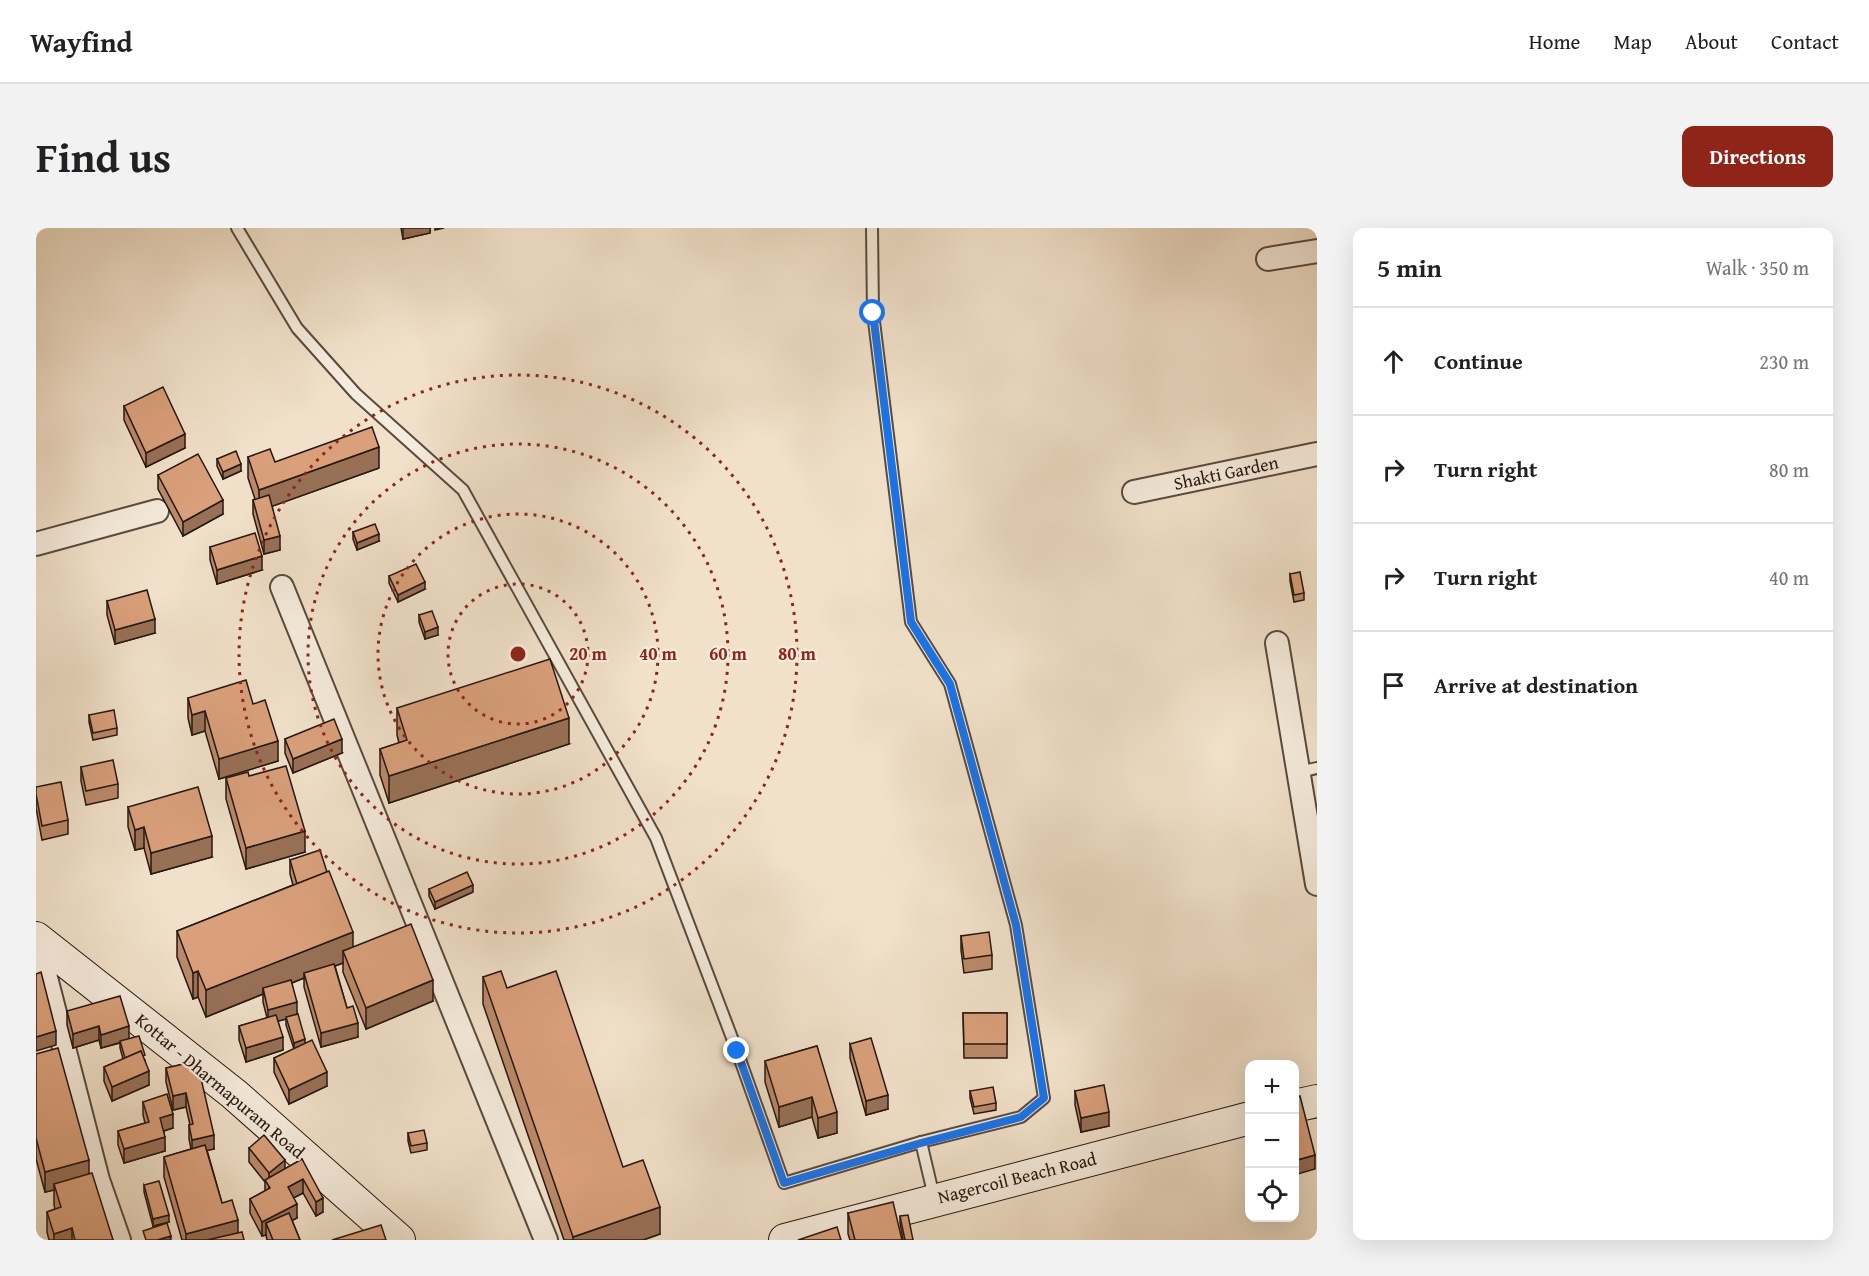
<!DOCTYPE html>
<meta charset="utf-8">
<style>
:root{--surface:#fff;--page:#f2f2f2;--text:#202124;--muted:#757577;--line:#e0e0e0;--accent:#8f2418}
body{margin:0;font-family:"Gentium Book Plus",serif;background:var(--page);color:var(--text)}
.controls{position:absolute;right:18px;bottom:18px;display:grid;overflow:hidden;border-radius:12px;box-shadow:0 6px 24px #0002}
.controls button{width:54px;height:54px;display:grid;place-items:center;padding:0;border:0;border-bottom:2px solid var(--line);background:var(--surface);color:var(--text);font:30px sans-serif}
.stop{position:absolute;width:18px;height:18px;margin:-14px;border:4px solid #1a73e8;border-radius:50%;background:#fff}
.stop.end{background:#1a73e8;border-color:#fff;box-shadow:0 2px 6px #0008}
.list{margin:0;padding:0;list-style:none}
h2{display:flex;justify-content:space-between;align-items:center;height:78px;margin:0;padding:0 24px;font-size:26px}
h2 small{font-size:20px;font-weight:400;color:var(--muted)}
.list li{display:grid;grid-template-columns:39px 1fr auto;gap:18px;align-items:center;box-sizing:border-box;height:108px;padding:0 24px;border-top:2px solid var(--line)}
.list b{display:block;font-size:22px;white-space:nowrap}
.list em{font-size:20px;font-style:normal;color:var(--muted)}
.icon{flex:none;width:33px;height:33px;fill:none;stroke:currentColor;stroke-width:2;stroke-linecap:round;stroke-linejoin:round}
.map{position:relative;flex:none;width:1281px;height:1012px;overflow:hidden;border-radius:12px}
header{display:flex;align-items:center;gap:36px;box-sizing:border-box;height:84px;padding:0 30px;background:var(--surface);border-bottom:2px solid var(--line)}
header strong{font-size:28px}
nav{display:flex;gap:33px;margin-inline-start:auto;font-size:21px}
.intro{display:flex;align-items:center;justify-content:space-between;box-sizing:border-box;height:144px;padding:0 36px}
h1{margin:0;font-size:42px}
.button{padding:15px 27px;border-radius:12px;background:var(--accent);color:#fff;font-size:21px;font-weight:700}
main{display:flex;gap:36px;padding:0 36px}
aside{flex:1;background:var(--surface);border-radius:12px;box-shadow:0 6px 24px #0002}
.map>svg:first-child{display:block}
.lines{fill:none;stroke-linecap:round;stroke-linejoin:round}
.service-casing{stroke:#594a3f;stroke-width:14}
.minor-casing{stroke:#594a3f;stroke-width:26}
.secondary-casing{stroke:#261711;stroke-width:34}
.service{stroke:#f6ecdd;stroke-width:10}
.minor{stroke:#f6ecdd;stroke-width:22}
.secondary{stroke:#f6ecdd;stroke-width:32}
.wall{fill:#bb8a6a;stroke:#261711;stroke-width:1.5}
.shaded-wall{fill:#987056;stroke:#261711;stroke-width:1.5}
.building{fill:#d9a07b;stroke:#261711;stroke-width:1.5}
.route{stroke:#1a73e8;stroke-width:8}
.ring{fill:none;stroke:#8f2418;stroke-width:3;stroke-dasharray:3 6}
.labels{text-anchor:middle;stroke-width:4.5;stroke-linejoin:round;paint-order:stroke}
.street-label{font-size:18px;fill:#261711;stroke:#f6ecdd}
.centre{fill:#8f2418;stroke:#f6ecdd;stroke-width:3}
.ring-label{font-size:18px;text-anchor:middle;font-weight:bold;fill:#8f2418;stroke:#f6ecdd;stroke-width:4.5;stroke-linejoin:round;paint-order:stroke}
</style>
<header>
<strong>Wayfind</strong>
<nav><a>Home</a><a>Map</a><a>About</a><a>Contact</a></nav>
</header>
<div class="intro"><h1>Find us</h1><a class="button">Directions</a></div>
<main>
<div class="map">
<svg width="1281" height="1012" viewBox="0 0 1281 1012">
<rect width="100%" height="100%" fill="#f1e1ca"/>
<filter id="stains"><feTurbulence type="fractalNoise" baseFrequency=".00333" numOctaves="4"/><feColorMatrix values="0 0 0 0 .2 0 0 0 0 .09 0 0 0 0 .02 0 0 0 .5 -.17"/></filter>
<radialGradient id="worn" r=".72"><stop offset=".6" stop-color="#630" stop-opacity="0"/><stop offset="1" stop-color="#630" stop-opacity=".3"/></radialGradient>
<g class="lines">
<!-- service casing -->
<g class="service-casing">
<g id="service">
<polyline points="201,0 261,100 320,166 427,262 620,610 701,823 748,955 885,914 985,889 1008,870 980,697 914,456 875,394 837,85 836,0"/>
<polyline points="1263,544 1281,540"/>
<polyline points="885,914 898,969"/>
</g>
</g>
<!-- minor casing -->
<g class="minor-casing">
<g id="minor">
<polyline points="1232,31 1281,23"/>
<polyline points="1098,264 1281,226"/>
<polyline points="0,316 121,283"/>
<polyline points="246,359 510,1012"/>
<polyline points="1241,415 1281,656"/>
<polyline points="0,711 62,952 83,1012"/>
</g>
</g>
<!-- secondary casing -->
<g class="secondary-casing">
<g id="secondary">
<polyline points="0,710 198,866 363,1012"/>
<polyline points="1258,878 1281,873"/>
<polyline points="749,1012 1214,890"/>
</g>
</g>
<!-- service -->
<use href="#service" class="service"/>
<!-- minor -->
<use href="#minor" class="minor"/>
<!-- secondary -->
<use href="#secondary" class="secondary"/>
</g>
<!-- wall -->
<g class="wall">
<polygon points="365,0 394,0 394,5 367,11"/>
<polygon points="88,178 149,220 110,239 88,192"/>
<polygon points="212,229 239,234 343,240 236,278 244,322 228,326 217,286 217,272 219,271 212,250"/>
<polygon points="181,231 205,243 187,251 181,238"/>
<polygon points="122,247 187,286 147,308 122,261"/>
<polygon points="317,304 343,313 321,322 317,311"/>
<polygon points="174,319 226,342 181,356 174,332"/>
<polygon points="1254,346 1268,365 1268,372 1258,374 1254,353"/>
<polygon points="353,348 389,361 362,374 353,355"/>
<polygon points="71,373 119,405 79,416 71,387"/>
<polygon points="383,387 402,407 389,411 383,394"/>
<polygon points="152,470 217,476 242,533 183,551 169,503 156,507 152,490"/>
<polygon points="361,480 533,516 353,575 344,547 344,521 363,515 361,507"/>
<polygon points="53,487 81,500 81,507 57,512 53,494"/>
<polygon points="249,511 306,525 257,545 249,525"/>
<polygon points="45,539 82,556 82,570 50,577 45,553"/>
<polygon points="213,548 269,624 210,641 190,571 190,550"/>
<polygon points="0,559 32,592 32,606 6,612 0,580"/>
<polygon points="92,579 176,629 115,646 108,620 99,622 92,599"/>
<polygon points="254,632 317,719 397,773 330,801 307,744 307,735 299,738 311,780 322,809 285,819 268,759 268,750 256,755 261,786 269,815 291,858 253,876 238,844 238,830 258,821 250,797 250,791 242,793 247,822 210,834 203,812 203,798 231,790 227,774 227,766 170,789 162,769 157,771 141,729 141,703 257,657 254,646"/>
<polygon points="393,661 437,664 399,681 393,668"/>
<polygon points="925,708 956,727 956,741 928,745 925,722"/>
<polygon points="447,749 471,760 624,1006 607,1012 528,1012 447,776"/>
<polygon points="31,783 93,811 109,832 113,857 76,873 68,853 68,839 87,831 84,820 84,815 65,820 63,812 37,820 31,797"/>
<polygon points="927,785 971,785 971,830 928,830"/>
<polygon points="814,816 852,881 830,887 814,830"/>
<polygon points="781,818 801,905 782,910 776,889 743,899 729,854 729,833"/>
<polygon points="0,826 53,946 77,1012 13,1012 11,1004 11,984 19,981 18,977 18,962 9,964 0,931"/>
<polygon points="161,833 178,921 171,922 186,975 202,1005 208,1012 146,1012 128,949 128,929 155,921 153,911 153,897 154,897 150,879 137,882 130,854 130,840"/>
<polygon points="934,863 960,875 960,882 938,886 934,870"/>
<polygon points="1039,863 1073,898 1045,904 1039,877"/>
<polygon points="107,874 137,900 128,903 129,923 88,935 82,917 82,903 109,895 107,887"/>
<polygon points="372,905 391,915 391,922 375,925 372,913"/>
<polygon points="213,920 249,941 266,931 287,984 280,988 267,965 257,970 261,990 256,992 264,1012 231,1012 230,1007 226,1008 214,985 214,971 229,963 229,954 213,934"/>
<polygon points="108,957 133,994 117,998 108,964"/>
<polygon points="812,985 866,1012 814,1012 812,1006"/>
<polygon points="864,988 877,1012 867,1012 864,995"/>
</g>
<!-- shaded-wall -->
<g class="shaded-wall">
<polygon points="367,0 394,0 394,5 367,11"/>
<polygon points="399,0 408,0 399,2"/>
<polygon points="149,206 149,220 110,239 110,225"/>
<polygon points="343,219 343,240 223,283 223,262"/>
<polygon points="205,236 205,243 187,251 187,244"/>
<polygon points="187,272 187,286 147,308 147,294"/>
<polygon points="343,306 343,313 321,322 321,315"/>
<polygon points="244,308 244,322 228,326 228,312"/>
<polygon points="226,328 226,342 181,356 181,342"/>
<polygon points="389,354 389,361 362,374 362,367"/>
<polygon points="119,391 119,405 79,416 79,402"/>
<polygon points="402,399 402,407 389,411 389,404"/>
<polygon points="169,483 169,503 156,507 156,487"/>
<polygon points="533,490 533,516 353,575 353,548"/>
<polygon points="306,511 306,525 257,545 257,531"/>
<polygon points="242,513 242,533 183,551 183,531"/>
<polygon points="108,599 108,620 99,622 99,602"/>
<polygon points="269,603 269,624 210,641 210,620"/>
<polygon points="176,608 176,629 115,646 115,625"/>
<polygon points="437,657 437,664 399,681 399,674"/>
<polygon points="317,704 317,731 307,723 307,735 269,749 268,745 268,750 228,766 227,760 227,766 170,789 170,762"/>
<polygon points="162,743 162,769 157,771 157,745"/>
<polygon points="397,752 397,773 330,801 330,780"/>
<polygon points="261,774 261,788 232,796 232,782"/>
<polygon points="322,795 322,809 285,819 285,805"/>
<polygon points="63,798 63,812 37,820 37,806"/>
<polygon points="93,798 93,812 65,820 65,807"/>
<polygon points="20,803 20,817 0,823 0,809"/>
<polygon points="247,809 247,822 210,834 210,820"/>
<polygon points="269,811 269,818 258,822 258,815"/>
<polygon points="113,843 113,857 76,873 76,859"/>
<polygon points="291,844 291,858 253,876 253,862"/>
<polygon points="150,865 150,879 137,882 137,868"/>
<polygon points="852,867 852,881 830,887 830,873"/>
<polygon points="776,869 776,889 743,899 743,879"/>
<polygon points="801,884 801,905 782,910 782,890"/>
<polygon points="1073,884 1073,898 1045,904 1045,890"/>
<polygon points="137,886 137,900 124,904 124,890"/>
<polygon points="178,907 178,921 156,926 156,912"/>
<polygon points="129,909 129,923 88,935 88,921"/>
<polygon points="1279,927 1279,941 1258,947 1258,933"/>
<polygon points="53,932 53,952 18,956 18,962 9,964 9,944"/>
<polygon points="249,932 249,946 233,959 233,945"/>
<polygon points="267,951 267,965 252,973 252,959"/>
<polygon points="287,970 287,984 280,988 280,974"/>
<polygon points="261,976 261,990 234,1004 230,995 230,1007 226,1008 226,994"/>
<polygon points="624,979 624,1006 607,1012 537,1012 537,1009"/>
<polygon points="133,987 133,994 117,998 117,991"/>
<polygon points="202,992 202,1012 150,1012 150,1006"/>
<polygon points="36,1000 36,1012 18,1012 18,1006"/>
<polygon points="135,1008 135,1012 121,1012"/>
</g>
<!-- building -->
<g class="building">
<polygon points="127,159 149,206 110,225 88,178"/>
<polygon points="336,199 343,219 223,262 212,229 234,221 239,234"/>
<polygon points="200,223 205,236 187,244 181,231"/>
<polygon points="162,226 187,272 147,294 122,247"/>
<polygon points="233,267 244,308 228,312 217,272"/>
<polygon points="339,296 343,306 321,315 317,304"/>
<polygon points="219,305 226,328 181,342 174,319"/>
<polygon points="380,336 389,354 362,367 353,348"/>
<polygon points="1264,344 1268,365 1258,367 1254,346"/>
<polygon points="111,362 119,391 79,402 71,373"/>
<polygon points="396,383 402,399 389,404 383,387"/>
<polygon points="514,431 533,490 353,548 344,521 371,512 361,480"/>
<polygon points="210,452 217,476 229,472 242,513 183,531 169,483 156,487 152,470"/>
<polygon points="78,482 81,500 57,505 53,487"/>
<polygon points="298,491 306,511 257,531 249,511"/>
<polygon points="77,532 82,556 50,563 45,539"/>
<polygon points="250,538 269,603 210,620 190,550 212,544 213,548"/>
<polygon points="25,554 32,592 6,598 0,566 0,559"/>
<polygon points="162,559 176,608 115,625 108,599 99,602 92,579"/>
<polygon points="284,622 291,644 261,656 254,632"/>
<polygon points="293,643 317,704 170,762 162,743 157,745 141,703"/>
<polygon points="431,644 437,657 399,674 393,661"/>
<polygon points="375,696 397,752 330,780 307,723"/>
<polygon points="953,704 956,727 928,731 925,708"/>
<polygon points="298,736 311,780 317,778 322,795 285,805 268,745"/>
<polygon points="465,743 471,760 520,743 587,939 607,932 624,979 537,1009 447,749"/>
<polygon points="5,744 20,803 0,809 0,746"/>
<polygon points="255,752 261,774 232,782 227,760"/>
<polygon points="84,768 93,798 65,807 63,798 37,806 31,783"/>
<polygon points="927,785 971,785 971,816 928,816"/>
<polygon points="262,786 269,811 258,815 250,789"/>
<polygon points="240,787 247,809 210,820 203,798"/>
<polygon points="103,808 109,827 107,828 105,823 89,830 84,813"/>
<polygon points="835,810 852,867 830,873 814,816"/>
<polygon points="276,812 291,844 253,862 238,830"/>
<polygon points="781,818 801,884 782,890 776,869 743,879 729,833"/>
<polygon points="22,820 53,932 9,944 0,910 0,826"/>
<polygon points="105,823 113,843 76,859 68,839"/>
<polygon points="161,833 178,907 156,912 153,897 157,896 150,865 137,868 130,840"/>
<polygon points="1068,857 1073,884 1045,890 1039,863"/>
<polygon points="957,859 960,875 938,879 934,863"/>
<polygon points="131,866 137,886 124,890 129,909 88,921 82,903 113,894 107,874"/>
<polygon points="1264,868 1279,927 1258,933 1258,870"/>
<polygon points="388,902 391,915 375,918 372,905"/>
<polygon points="228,907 249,932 233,945 213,920"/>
<polygon points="169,917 186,975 196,972 202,992 150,1006 128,929"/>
<polygon points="266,931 287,970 280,974 267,951 252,959 261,976 226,994 214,971 234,960 229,952"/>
<polygon points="56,945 77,1012 39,1012 36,1000 18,1006 11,984 25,979 18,956"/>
<polygon points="123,953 133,987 117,991 108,957"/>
<polygon points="857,974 866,1012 819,1012 812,985"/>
<polygon points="253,985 264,1012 237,1012 230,995"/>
<polygon points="872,987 877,1012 869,1012 864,988"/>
<polygon points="131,995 135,1008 121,1012 110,1012 107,1003"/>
<polygon points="345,997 350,1012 296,1012"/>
<polygon points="801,999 805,1012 762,1012"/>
<polygon points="206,1004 208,1012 171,1012"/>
</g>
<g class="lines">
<!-- route -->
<polyline class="route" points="701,823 748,955 885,915 985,889 1008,870 980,697 914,456 875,394 837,85"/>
</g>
<!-- distance rings -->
<g class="ring">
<circle cx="482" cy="426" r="70"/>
<circle cx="482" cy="426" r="140"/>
<circle cx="482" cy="426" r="210"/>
<circle cx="482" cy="426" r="279"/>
</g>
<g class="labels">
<!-- street labels -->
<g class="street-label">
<text transform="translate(1190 245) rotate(-12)" y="6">Shakti Garden</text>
<text transform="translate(184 858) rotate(40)" y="6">Kottar - Dharmapuram Road</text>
<text transform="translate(981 950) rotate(-14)" y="6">Nagercoil Beach Road</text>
</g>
</g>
<circle cx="482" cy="426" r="9" class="centre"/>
<g class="ring-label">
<text x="552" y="432">20 m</text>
<text x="622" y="432">40 m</text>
<text x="692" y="432">60 m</text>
<text x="761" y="432">80 m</text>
</g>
<rect width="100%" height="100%" filter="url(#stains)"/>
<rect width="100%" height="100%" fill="url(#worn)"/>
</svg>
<div class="controls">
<button>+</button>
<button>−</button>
<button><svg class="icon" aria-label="locate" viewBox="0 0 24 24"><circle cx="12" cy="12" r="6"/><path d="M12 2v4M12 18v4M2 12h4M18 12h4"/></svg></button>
</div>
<div class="stop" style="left:837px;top:85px"></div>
<div class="stop end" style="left:701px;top:823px"></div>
</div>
<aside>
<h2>5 min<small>Walk · 350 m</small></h2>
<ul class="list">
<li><svg class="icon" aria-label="ahead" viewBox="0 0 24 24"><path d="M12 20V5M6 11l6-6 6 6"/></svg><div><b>Continue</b></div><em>230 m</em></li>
<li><svg class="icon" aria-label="right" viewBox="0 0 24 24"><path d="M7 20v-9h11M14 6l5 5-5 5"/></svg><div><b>Turn right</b></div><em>80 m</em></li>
<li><svg class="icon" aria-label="right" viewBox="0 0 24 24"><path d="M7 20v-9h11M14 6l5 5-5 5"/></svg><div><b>Turn right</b></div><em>40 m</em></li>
<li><svg class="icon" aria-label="arrive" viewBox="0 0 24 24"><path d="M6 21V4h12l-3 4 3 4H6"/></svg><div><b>Arrive at destination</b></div></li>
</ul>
</aside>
</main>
